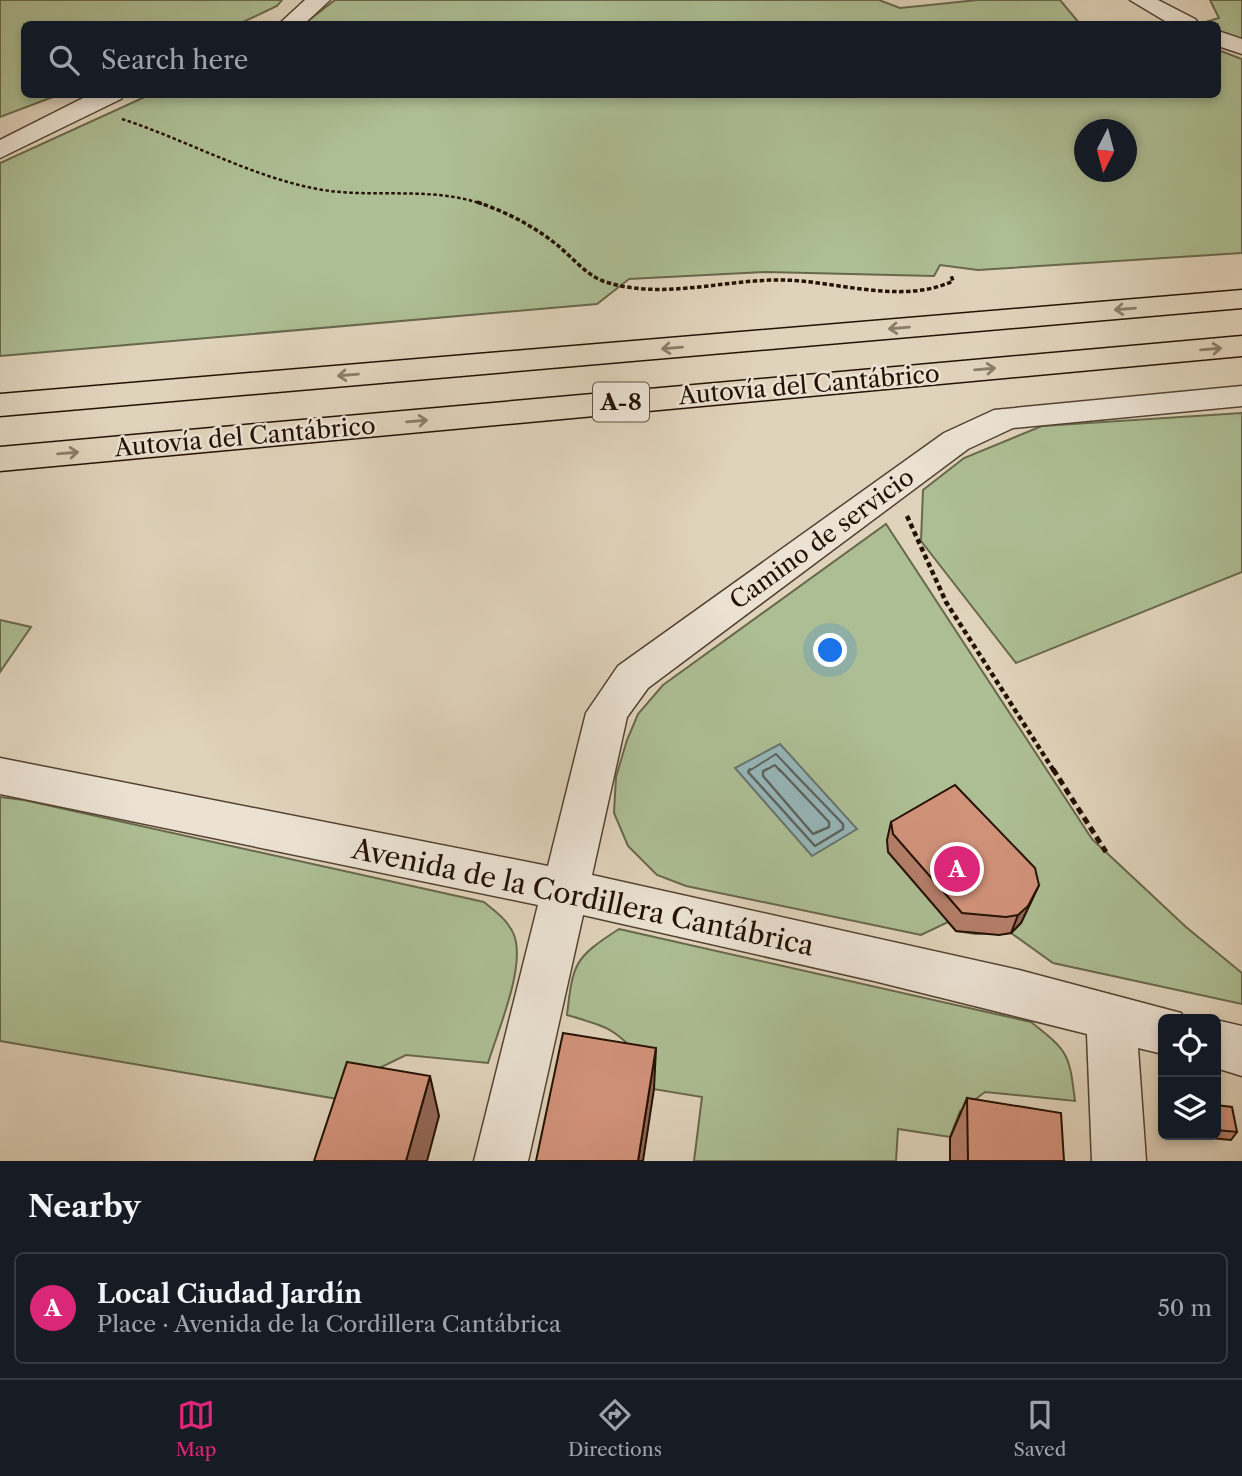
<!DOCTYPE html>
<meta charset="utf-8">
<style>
:root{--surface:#171b24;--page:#242831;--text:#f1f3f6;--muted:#9ea1a6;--line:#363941;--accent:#db2777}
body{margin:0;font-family:"Libre Caslon Text",serif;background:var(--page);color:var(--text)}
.controls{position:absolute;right:21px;bottom:21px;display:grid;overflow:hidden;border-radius:10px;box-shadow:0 4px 10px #0003}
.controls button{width:63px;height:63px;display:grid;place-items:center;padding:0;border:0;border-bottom:2px solid var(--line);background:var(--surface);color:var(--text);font:35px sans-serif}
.compass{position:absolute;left:1074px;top:119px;width:63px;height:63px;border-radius:50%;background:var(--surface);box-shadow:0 4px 10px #0003;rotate:186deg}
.you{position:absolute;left:831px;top:651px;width:24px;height:24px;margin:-18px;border:5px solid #fff;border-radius:50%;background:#1a73e8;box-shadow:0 0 0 10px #1a73e833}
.badge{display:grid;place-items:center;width:46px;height:46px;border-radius:50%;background:var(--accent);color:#fff;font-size:23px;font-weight:700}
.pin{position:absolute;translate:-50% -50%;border:4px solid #fff;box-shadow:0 2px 7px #0006}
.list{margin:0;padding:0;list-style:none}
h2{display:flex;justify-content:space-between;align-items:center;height:91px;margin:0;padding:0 28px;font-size:30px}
h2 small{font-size:23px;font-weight:400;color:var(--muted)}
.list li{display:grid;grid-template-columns:46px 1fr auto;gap:21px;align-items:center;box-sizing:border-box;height:112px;margin:0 14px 14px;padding:0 14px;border:2px solid var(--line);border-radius:10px}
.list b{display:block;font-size:26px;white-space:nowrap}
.list p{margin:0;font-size:23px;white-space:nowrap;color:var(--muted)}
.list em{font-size:23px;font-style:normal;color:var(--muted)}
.icon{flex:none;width:38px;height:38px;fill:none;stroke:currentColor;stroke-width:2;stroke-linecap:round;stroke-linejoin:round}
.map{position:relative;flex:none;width:1242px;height:1161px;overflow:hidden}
.search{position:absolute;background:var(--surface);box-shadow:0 4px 10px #0003;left:21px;right:21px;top:21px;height:77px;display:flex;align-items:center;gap:18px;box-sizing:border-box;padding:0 24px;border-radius:10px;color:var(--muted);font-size:26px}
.sheet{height:217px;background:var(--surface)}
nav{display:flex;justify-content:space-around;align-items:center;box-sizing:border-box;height:98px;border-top:2px solid var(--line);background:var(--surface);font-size:19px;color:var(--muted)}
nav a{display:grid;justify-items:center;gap:4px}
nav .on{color:var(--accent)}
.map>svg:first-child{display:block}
.green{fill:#adbe94;stroke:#68684c;stroke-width:2;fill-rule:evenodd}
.water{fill:#96b6b8;stroke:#687470;stroke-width:2}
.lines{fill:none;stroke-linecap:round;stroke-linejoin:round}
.shore-far1{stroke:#5d645e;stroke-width:2}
.shore{stroke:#5d645e;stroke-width:2.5}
.minor-casing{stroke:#534232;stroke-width:3}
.highway-casing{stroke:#241104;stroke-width:3}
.path-far3{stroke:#241104;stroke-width:2.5;stroke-dasharray:3.5 2.5;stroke-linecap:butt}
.path-far2{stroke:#241104;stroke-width:3.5;stroke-dasharray:4.5 2.5;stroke-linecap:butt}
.path-far1{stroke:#241104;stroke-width:4.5;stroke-dasharray:5 3.5;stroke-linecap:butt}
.path{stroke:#241104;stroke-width:5;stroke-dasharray:7 4.5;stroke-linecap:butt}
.minor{fill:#ebe2d3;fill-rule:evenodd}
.highway{fill:#e0d3bb;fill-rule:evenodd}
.wall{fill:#b47e69;stroke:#241104;stroke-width:2}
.shaded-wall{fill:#926655;stroke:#241104;stroke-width:2}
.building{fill:#d1927a;stroke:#241104;stroke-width:2}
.oneway{stroke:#8b7c69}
.labels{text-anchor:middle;stroke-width:5;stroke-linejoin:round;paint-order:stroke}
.shield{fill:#ebe2d3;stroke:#605042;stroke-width:2}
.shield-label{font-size:23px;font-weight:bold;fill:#241104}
.street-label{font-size:24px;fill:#241104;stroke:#ebe2d3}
.near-street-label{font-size:28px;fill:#241104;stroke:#ebe2d3}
</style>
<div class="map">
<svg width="1242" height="1161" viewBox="0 0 1242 1161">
<rect width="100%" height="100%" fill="#e0d3bb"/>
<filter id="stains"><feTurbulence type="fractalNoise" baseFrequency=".00286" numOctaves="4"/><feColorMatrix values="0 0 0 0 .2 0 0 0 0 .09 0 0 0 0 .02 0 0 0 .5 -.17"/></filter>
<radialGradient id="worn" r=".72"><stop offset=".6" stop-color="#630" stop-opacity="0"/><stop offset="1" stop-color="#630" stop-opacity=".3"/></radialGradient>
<!-- green -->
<g class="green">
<polygon points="0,0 282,0 277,6 239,24 24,24 24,94 58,95 0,117"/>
<polygon points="335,0 879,0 900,8 978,0 1060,0 1080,24 304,24"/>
<polygon points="1210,0 1242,0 1242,40 1218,31 1218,24 1199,24 1219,18"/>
<path d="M1218,50l24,9v194l-264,17 -38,-5 -6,11 -168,-4 -137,7 -32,25 -597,52v-193l149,-68 1069,-1zM1084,130h42v42h-42z"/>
<polygon points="1242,413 1242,572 1016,663 921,541 923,490 964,458 1042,426"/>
<polygon points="886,524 1092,839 1186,927 1242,973 1242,1004 1053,963 1011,933 976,934 956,931 948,922 921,935 686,886 657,875 628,846 614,813 616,777 627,740 638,714 663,685"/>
<polygon points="0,620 31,627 0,672"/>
<path d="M0,797l24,3 460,102c12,10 24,18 30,33 12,31 -16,95 -26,128l-82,-8 -35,17 -10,31 -361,-62z"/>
<path d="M619,929l412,93c38,30 38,31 44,79l-90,-9 -25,19 -10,26 -52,-8 -2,32h-202l8,-64 -61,-10v-30c-28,-30 -36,-31 -74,-42 6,-52 7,-57 52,-86z"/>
</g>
<!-- water -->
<polygon class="water" points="780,744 857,829 812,856 735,768"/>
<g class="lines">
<!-- shore-far1 -->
<g class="shore-far1">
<polyline points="749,771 776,754 792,771"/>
<polyline points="764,771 775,765 780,771"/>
</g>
<!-- shore -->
<g class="shore">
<polyline points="750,769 748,772 815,846 843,829 843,824 790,769"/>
<polyline points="767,769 763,771 763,776 813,834 829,827 829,822 779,769"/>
</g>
<!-- minor casing -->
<g class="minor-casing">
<g id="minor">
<polygon points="305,0 330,0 304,24 279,24"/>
<polygon points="1130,0 1158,0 1195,19 1199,24 1170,24"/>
<polygon points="1218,31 1242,39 1242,54 1218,46"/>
<polygon points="91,94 124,94 121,99 0,158 0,140"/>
<polygon points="1242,386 1242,406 1013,428 968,449 648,688 627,717 592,875 1019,970 1181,1013 1184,1019 1163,1019 1163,1054 1138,1048 1146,1161 1092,1161 1087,1034 874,981 583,915 528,1161 474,1161 538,905 0,794 0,758 548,866 586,713 618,666 944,433 994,410"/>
<polygon points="1216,1020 1242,1026 1242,1076 1216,1068"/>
</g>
</g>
<!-- highway casing -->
<g class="highway-casing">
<g id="highway">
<polygon points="1242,290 1242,308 0,416 0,394"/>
<polygon points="1242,336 1242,356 0,471 0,447"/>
</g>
</g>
<!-- path-far3 -->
<path class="path-far3" d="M122,119c64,21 124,55 190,69 56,12 115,-3 170,16"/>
<!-- path-far2 -->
<path class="path-far2" d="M477,202c29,10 55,23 79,42 14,11 30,31 47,37 57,20 121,-2 180,-1 54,1 119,25 170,1l-2,-6"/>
<!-- path-far1 -->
<polyline class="path-far1" points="907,516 946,602 1054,771"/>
<!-- path -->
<polyline class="path" points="1053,769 1106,852"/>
<!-- minor -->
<use href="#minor" class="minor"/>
<!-- highway -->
<use href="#highway" class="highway"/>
</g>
<!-- wall -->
<g class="wall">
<polygon points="891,822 1039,885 1021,923 1011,933 999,935 956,931 888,852 887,840"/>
<polygon points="967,1098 1064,1161 950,1161 950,1138"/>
<polygon points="1216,1105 1237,1132 1231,1140 1190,1136 1190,1135 1216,1135"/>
</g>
<!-- shaded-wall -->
<g class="shaded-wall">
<polygon points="1039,885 1021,923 1011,933 1018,915"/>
<polygon points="656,1048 654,1089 643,1161 638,1161"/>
<polygon points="430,1076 439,1116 427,1161 406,1161"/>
</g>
<!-- building -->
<g class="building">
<polygon points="955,785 1035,868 1039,885 1028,906 1018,915 1006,917 962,913 893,834 891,822"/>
<polygon points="563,1033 656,1048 638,1161 536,1161"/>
<polygon points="347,1062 430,1076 406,1161 314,1161"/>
<polygon points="967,1098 1061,1113 1064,1161 968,1161"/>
<polygon points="1216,1105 1232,1107 1237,1132 1216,1130"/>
</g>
<!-- one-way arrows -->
<defs><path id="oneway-shaft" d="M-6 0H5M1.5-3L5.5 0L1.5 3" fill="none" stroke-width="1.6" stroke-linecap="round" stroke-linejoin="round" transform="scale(1.75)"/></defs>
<g class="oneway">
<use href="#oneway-shaft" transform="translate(1125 309) rotate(175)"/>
<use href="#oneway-shaft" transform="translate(899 328) rotate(175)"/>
<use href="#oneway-shaft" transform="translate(672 348) rotate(175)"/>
<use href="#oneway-shaft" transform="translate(1211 349) rotate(-5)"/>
<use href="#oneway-shaft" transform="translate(985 369) rotate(-5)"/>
<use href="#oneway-shaft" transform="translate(348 375) rotate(175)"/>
<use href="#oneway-shaft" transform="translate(417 421) rotate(-5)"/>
<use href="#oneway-shaft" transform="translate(68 453) rotate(-5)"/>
</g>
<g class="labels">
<!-- shield labels -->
<rect class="shield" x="593" y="382.5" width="56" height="39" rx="5"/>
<g class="shield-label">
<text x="621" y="410">A-8</text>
</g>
<!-- street labels -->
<g class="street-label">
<text transform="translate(809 385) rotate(-5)" y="8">Autovía del Cantábrico</text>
<text transform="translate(245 437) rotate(-5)" y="8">Autovía del Cantábrico</text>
<text transform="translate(822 539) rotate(-36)" y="8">Camino de servicio</text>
</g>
<!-- near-street labels -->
<g class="near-street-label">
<text transform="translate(583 897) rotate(12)" y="10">Avenida de la Cordillera Cantábrica</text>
</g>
</g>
<rect width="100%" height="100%" filter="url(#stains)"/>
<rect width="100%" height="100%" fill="url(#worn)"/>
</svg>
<div class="controls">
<button><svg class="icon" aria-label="locate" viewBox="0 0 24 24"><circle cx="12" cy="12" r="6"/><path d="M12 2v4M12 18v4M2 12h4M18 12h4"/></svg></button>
<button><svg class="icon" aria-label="layers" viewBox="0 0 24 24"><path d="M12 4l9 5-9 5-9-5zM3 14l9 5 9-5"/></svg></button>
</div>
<svg class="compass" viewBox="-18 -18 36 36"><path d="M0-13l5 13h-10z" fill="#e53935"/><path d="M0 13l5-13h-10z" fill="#9ea1a6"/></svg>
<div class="you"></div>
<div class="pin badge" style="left:957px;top:869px">A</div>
<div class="search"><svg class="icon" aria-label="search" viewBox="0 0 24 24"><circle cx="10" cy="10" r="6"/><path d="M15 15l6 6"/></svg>Search here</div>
</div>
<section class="sheet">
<h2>Nearby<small></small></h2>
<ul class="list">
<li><span class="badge">A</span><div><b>Local Ciudad Jardín</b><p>Place · Avenida de la Cordillera Cantábrica</p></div><em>50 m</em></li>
</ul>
</section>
<nav>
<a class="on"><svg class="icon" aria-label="map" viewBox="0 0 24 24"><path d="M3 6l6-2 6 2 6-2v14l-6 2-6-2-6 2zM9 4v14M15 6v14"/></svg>Map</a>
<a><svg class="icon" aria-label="directions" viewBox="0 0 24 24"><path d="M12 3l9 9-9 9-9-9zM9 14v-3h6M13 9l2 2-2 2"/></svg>Directions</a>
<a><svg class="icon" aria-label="saved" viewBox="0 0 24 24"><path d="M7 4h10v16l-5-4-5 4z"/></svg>Saved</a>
</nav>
